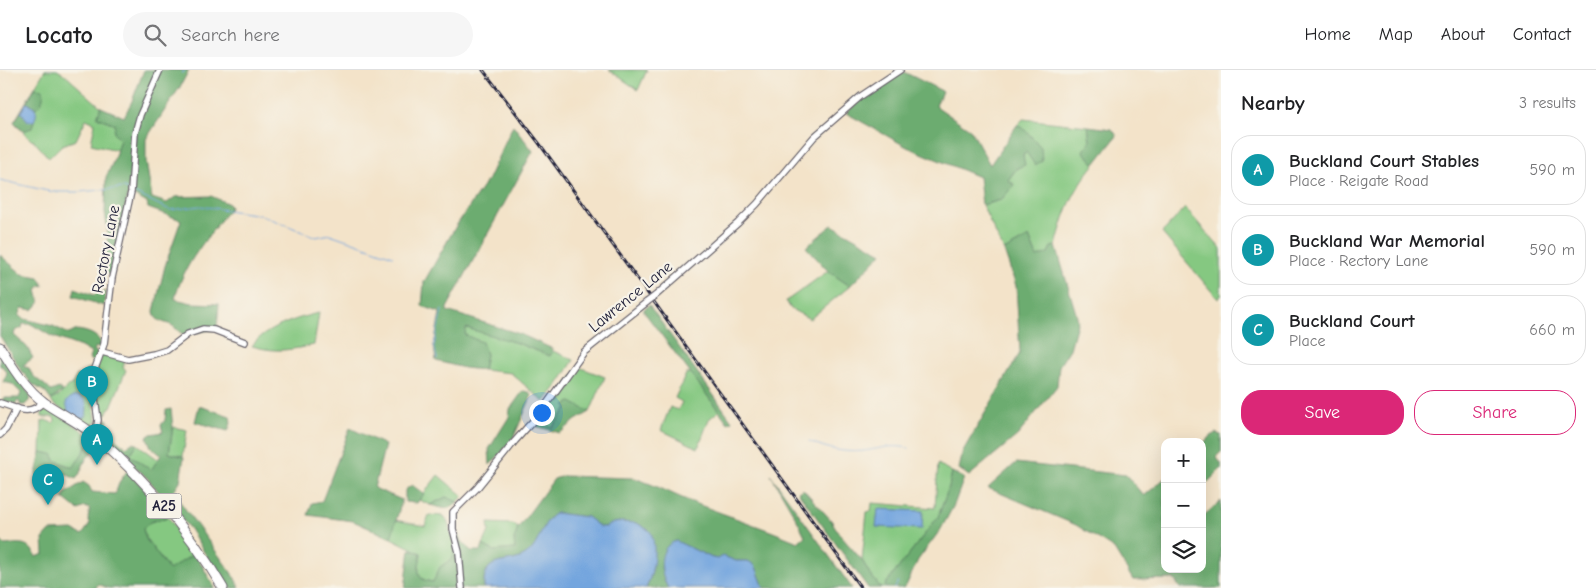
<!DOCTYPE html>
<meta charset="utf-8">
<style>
:root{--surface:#fff;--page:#f6f6f6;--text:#202124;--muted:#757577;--line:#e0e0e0;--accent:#db2777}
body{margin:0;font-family:"Comic Neue",sans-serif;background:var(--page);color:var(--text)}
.controls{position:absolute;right:15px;bottom:15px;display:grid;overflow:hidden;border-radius:10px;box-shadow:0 5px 20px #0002}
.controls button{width:45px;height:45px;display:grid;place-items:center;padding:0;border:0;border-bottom:1px solid var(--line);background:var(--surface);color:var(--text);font:25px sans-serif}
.you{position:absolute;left:541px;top:342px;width:18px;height:18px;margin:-12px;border:4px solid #fff;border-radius:50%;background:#1a73e8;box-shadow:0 0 0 8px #1a73e833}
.badge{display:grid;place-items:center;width:32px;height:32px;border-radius:50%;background:var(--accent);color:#fff;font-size:16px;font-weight:700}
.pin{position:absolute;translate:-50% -41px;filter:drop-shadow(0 1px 2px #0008)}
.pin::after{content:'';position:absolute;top:26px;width:18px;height:15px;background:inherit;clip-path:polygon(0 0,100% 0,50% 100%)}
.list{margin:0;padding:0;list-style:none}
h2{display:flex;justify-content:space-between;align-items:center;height:65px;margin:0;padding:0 20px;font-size:21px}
h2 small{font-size:16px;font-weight:400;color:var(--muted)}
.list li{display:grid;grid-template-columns:32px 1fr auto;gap:15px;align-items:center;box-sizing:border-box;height:70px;margin:0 10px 10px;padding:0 10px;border:1px solid var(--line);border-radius:20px}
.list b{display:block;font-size:19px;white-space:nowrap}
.list p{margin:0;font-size:16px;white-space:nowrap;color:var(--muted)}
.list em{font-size:16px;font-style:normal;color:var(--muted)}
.actions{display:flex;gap:10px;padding:15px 20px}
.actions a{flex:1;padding:11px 0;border:1px solid var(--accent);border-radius:20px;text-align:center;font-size:18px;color:var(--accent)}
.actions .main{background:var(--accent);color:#fff}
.icon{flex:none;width:28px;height:28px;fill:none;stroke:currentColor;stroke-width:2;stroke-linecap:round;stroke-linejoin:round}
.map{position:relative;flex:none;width:1221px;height:518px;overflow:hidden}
header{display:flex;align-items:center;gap:30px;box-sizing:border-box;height:70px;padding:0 25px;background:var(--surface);border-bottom:1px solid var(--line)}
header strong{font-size:24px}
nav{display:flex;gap:28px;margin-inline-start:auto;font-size:18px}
.search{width:350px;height:45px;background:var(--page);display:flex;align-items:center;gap:12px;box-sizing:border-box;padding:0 18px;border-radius:28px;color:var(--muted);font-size:19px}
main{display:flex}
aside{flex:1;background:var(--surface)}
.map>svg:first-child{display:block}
.green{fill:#85c881;stroke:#54755e}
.forest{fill:#6cac6f;stroke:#476755}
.water{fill:#73a5de;stroke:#4a648c}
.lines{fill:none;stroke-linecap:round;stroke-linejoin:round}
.stream{stroke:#73a5de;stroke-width:1}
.minor-casing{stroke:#6b666d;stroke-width:8}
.primary-casing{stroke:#6b666d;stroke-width:11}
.minor{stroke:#fff;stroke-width:5.5}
.primary{stroke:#fff;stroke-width:9}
.rail-casing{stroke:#22223b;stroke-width:3}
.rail{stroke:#f7f3e8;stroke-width:1;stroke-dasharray:4;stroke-linecap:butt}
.minor-bridge-casing{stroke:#6b666d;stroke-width:8;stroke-linecap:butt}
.minor-bridge{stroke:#fff;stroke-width:5.5}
.labels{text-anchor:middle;stroke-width:4.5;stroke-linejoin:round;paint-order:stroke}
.shield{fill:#f7f3e8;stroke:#62616f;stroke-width:1}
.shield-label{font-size:15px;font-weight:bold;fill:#22223b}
.street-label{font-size:16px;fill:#22223b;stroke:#f7f3e8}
</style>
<header>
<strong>Locato</strong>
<div class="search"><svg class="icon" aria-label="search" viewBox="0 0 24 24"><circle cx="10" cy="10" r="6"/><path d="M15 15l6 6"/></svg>Search here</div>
<nav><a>Home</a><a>Map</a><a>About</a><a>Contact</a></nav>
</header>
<main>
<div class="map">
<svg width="1221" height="518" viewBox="0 0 1221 518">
<rect width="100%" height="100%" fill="#f7f3e8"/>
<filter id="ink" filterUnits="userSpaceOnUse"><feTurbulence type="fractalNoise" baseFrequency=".02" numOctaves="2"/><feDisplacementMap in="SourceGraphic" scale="10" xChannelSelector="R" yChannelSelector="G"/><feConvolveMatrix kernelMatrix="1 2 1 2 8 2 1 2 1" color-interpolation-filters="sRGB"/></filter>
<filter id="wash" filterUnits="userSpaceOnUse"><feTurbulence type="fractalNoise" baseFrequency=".0096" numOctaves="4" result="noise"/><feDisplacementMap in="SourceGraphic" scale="20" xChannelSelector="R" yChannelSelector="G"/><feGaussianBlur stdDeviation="1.12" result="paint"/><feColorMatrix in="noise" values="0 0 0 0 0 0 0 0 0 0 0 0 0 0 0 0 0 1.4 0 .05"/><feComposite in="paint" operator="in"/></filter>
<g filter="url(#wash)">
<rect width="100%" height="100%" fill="#f3e3c9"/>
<!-- green -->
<g class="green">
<polygon points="45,0 57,0 64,4 101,37 98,47 115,54 120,69 117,80 91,74 95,53 86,49 76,70 62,75 49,88 33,70 32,71 14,52"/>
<polygon points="609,0 647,0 638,20"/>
<path d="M1023,49l65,7 2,15 -7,10 12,13c-23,28 -30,47 -39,82l-5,1 -3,6 -11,4 -8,-20 -25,14 -22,-46 19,-5 13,-16 -6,-4 9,-12 9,-17 -1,-21 -8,-5z"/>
<polygon points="1185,138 1221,179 1221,226 1218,229 1162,163"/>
<polygon points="828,201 850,216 810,249 791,239 786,231"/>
<path d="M319,243l-5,32c-24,5 -38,8 -62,1 11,-17 47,-29 67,-33z"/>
<polygon points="466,257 517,273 550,286 553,281 574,290 560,312 544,332 511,303 483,300 486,284 465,265"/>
<polygon points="104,285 125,290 123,298 126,300 111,337 109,338 105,346 100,346 93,307 101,286"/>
<polygon points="579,297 605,307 590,342 571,333 566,335 568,337 551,358 540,350 557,328 561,332 577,305 574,304"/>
<polygon points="89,298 96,351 93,355 89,356 53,334 51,330 59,326 69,315 71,316 77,305 82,307"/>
<polygon points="690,303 719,341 709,349 698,378 661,360 670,337 678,340 682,332 675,328 686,304"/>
<path d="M45,341c15,1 42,23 54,33v2l-7,-6 -6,7 -12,21 -19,-8 -3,-6 -11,-2 1,-31 3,-1 8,3 2,-2 -1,-4h-12v-5z"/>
<polygon points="173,357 187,360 183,386 169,383"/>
<polygon points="137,374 159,390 151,400 130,385"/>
<polygon points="938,394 952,402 949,417 938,447 885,515 887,518 881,518 869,503 862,490 867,442 871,441 872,433 935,438"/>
<polygon points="438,405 463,426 458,432 446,427 430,435 419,430"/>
<path d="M429,445l15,1c6,7 5,17 11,25l-2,17 -13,9 -6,15c-21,-2 -15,-13 -13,-29l-30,-15 4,-18 30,6z"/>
<polygon points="168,447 195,483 170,501 146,469 143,459 150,452"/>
<polygon points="488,453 513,454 518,458 514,470 515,479 494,481 483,475 489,461"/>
</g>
<!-- forest -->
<g class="forest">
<path d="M144,0h45l-9,17 -34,52v22l6,37 15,5 8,-6 36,-1 18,8 1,4c-21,28 -47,56 -55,91l17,4 27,1 -2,25 -34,6c-3,-3 -7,-6 -10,-9 -9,-5 -18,-3 -19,-15l11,-45 16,-46 -33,-12 -1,-5 -14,-8 3,-73 -8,72 -18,80 -4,-1 -1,-8 3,-31 -3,-22 1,-35 7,-15 7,-23 -6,-6 1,-9 -18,-7 4,-10 23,10 8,-16z"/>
<path d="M904,2l38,19 -6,15 35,24 19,35 27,-40 8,5 16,17 1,14 -7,4 -9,-13 -3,3 2,10 -8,3 -9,12 6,5 -13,15 -19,5 -3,-28 -72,-30 -61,-34c17,-17 37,-29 58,-41z"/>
<path d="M35,18l8,1c1,9 0,13 -7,19l-5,-4 -5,-1z"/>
<polygon points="21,42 28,50 34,51 32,58 23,61 14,52"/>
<polygon points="513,55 533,81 447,238 447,241 520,264 553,279 550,286 517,273 466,258 465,265 482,272 486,284 483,300 464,298 436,291 434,276 440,243 439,242 422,236 424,212 456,156 488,109"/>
<polygon points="1088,56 1112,59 1117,66 1095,94 1083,81 1090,71"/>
<polygon points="832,155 882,183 850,216 828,201 806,177"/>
<polygon points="1029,167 1037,187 1048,183 1051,177 1056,176 1078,250 1070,279 1059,296 1057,316 1018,365 969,406 959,399 963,381 1020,283 1016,216 1004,181"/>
<path d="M0,185l22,19 17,3 5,9 -3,-1 -4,5 3,12 -7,8 -11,-2 -3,8 6,3 28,7 16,8 8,-4c9,1 20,4 24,13l-2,5 -3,-1 -2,3 4,3 -5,9 -4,-3 2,-6 -10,-6 -30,-11 -20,-12h-8l-1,4 -7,3 -1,4 13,12 6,11 -11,8 7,2c3,11 15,14 22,23l8,-3 4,3 -12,9 -6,-8 -13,-8 -13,-17 -19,-31z"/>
<polygon points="75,218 94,225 98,221 106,222 104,236 73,226"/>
<polygon points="649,235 732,351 728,353 644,242 644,239"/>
<polygon points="0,283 30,325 29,331 25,335 20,335 20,332 17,331 16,334 2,331 3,328 19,328 21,323 12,314 3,312 7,303 2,296 0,296"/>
<polygon points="574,304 577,305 562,332 557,329 541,350 552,358 568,337 565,335 571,332 590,342 576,350 560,363 536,356 539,349"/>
<polygon points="523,321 529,322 532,325 512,371 490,395 489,379 509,347 510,339"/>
<polygon points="199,336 230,346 231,353 228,361 195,352"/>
<polygon points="171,339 173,357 169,383 184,387 180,411 173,422 233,505 240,518 226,518 190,459 148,409 98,362 101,350 104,348 108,350 106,361 126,377 134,372 137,374 130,385 151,400 161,385 151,377 147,367 151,364 163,362 161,355 165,350 166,340"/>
<polygon points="350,358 385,375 374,418 402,430 391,468 353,451 308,445 312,433 322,431"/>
<polygon points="1215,363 1221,365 1221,382 1216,387 1221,393 1221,399 1202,418 1202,374"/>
<polygon points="91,370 99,376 86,389 79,405 76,409 55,399 48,405 38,406 36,404 41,382 52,384 55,390 73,398"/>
<polygon points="1016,393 1126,405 1144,426 1165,408 1165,499 1202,499 1202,447 1221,431 1221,518 1180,518 1174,509 1133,510 1114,479 1076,455 988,418"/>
<path d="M127,401l19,19 22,27 -18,5 -7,7 3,10 23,31 26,-17 20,35h-107l-10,-4 -2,4h-96v-48l5,5c15,-2 24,-4 31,12l8,-3 -1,-15 7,-8 23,-1 9,5 8,-11 -2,-6 2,-9 -5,-2 -7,3 -15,-12 3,-5 17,-11 6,4 3,6 23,2 5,-13z"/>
<polygon points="952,402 964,408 954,435 941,459 918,490 906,516 904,518 887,518 885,515 938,447 949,417"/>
<path d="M771,405l81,113h-88l-8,-21 -8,-6h-12l-13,-5 -5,3 -6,-1 -36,-17 -15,26 3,14 4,7h-22c9,-17 10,-38 4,-57l-13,-8 -17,-1 -7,1 -7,4h-6l-13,-10 -31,-4c-15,8 -15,31 -29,41 -17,13 -46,-1 -43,34h-79l5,-39 11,4c-2,16 -8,27 12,29l7,-15 13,-9 3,-22 4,-1 2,6 9,10h10l2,-6 11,6 21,-2 -1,-9 4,-12 36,-49 9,-3 70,2c22,6 42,18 64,26 34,13 68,24 101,38l7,-6 -10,-20z"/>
<polygon points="412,415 424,424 417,433 405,432 405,420"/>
<polygon points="803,419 831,450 840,465 862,490 869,503 881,518 868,518 798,422"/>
<path d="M446,427l12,5c-11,10 -15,6 -28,3z"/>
</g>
<!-- water -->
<g class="water">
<path d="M26,33c10,2 13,9 8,18h-6l-7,-9z"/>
<path d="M75,326c12,0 13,10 11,20l-5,3 -13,-7 -2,-10 4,-4z"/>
<polygon points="878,439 923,441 922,459 876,457"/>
<path d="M556,443l31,4 13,10h6l7,-4 7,-1 17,1 13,8c8,15 3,43 -4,57h-162c-1,-36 25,-20 43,-34 14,-10 14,-33 29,-41z"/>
<path d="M676,471l36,17 6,1 5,-3 13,5h12l5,3 3,3 8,21h-96c-8,-14 -12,-41 8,-47z"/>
</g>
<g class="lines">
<!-- stream -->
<g class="stream">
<polyline points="182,3 185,0"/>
<polyline points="0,110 52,122 79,122 124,118 128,120"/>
<polyline points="134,123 170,140 200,136 261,145 316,167 330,164 393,186"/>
<polyline points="437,289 434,275 442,240"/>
<path d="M809,371c19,9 41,13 61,9 17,-3 21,-5 39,-2"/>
<polyline points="895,518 898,512"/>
</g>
</g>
</g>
<g filter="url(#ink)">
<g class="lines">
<!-- minor casing -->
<g class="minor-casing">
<g id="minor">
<polyline points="655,226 738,153 757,134 814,67 861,26 900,0"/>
<polyline points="102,282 128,289 154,284 167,280 188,264 203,259 214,260 245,272"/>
<path d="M0,333c17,5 29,14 43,-1"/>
<polyline points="93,364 96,361 98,350 92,307 104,274 112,208 131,122 135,63 140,45 160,0"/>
<polyline points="0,365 6,359 17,338"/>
<polyline points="462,518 459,482 453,459 453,442 477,418 515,371 540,343 584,282 647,232"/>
</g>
</g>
<!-- primary casing -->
<g class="primary-casing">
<path id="primary" d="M0,277c12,20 26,42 45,56 16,11 33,19 48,31 51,44 96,96 130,154"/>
</g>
<!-- minor -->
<use href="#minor" class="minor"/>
<!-- primary -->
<use href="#primary" class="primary"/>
<!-- rail casing -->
<g class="rail-casing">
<polyline id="rail" points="483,0 539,73 861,518"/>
</g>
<!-- rail -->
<use href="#rail" class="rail"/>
<!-- minor-bridge casing -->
<g class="minor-bridge-casing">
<polyline id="minor-bridge" points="647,232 655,226"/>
</g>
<!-- minor-bridge -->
<use href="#minor-bridge" class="minor-bridge"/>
</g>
</g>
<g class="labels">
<!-- shield labels -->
<rect class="shield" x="146.5" y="423.5" width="35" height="25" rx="4"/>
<g class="shield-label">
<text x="164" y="441">A25</text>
</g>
<!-- street labels -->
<g class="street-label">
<text transform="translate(105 179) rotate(-79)" y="6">Rectory Lane</text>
<text transform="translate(630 226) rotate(-39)" y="6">Lawrence Lane</text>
</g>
</g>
</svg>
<div class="controls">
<button>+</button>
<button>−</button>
<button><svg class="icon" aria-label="layers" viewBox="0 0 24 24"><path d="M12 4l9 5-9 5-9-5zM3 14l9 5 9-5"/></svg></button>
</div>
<div class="you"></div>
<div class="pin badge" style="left:97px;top:395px;background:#0f9aa8">A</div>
<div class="pin badge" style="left:92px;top:337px;background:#0f9aa8">B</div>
<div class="pin badge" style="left:48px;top:435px;background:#0f9aa8">C</div>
</div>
<aside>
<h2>Nearby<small>3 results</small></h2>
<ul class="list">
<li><span class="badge" style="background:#0f9aa8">A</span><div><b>Buckland Court Stables</b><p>Place · Reigate Road</p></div><em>590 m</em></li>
<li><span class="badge" style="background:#0f9aa8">B</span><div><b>Buckland War Memorial</b><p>Place · Rectory Lane</p></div><em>590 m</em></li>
<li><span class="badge" style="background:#0f9aa8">C</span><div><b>Buckland Court</b><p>Place</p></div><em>660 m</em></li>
</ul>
<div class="actions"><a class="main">Save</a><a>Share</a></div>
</aside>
</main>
